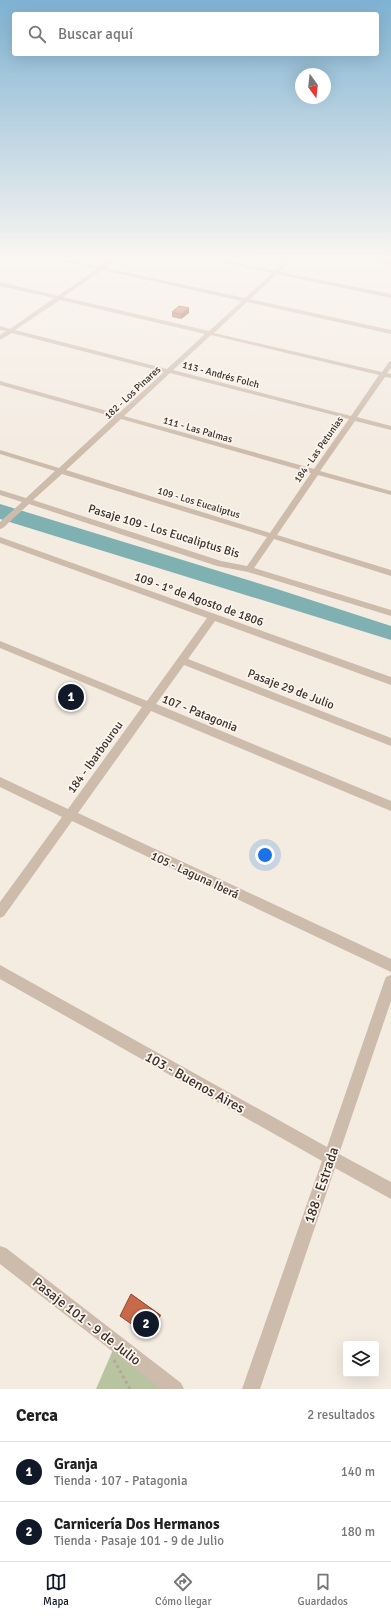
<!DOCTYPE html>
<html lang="es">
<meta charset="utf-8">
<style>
:root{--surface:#fff;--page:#f2f2f2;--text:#222;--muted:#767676;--line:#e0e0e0;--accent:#111827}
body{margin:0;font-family:Signika,sans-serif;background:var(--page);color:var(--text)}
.controls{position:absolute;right:12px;bottom:12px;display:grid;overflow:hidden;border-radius:4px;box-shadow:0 4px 16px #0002}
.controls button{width:36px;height:36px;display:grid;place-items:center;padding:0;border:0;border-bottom:1px solid var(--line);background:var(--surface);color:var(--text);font:20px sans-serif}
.compass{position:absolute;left:295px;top:68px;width:36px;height:36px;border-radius:50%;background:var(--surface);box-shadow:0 4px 16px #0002;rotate:165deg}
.you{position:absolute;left:265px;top:855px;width:14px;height:14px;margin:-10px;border:3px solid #fff;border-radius:50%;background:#1a73e8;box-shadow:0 0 0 6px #1a73e833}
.badge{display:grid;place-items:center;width:26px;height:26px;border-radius:50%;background:var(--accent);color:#fff;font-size:13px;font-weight:700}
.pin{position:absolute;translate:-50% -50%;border:2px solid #fff;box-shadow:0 1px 4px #0006}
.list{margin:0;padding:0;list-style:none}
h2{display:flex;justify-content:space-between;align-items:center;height:52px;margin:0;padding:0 16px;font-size:17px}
h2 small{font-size:13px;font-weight:400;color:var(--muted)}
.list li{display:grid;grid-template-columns:26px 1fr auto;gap:12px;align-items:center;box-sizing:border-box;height:60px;padding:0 16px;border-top:1px solid var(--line)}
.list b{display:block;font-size:15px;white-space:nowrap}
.list p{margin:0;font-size:13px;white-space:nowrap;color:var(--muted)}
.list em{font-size:13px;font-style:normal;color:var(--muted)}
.icon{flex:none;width:22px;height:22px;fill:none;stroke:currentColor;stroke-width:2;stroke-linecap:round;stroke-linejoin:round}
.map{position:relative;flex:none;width:391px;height:1389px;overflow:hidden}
.search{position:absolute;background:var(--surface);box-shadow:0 4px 16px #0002;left:12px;right:12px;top:12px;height:44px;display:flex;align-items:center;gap:10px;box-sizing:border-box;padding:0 14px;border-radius:4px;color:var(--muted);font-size:15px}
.sheet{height:172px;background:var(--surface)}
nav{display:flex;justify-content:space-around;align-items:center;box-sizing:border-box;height:56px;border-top:1px solid var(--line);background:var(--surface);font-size:11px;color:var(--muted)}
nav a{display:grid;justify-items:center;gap:2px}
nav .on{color:var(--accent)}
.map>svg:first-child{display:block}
.green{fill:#b8c4a0}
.water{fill:#7fb0b2}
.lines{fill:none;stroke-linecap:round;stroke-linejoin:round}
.path{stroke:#b9a596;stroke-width:3;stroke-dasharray:3 3;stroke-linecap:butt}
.minor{fill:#cdbbac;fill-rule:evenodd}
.wall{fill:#ac5a40}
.shaded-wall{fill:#8c4a34}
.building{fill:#c8694b;stroke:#8c4a34}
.labels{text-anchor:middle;stroke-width:3.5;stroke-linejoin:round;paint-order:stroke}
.far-street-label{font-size:10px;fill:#3b302b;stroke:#fbf5ee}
.street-label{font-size:12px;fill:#3b302b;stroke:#fbf5ee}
.near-street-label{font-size:14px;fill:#3b302b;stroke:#fbf5ee}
</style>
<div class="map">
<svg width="391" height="1389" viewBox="0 0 391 1389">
<rect width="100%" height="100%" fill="#f4ebe1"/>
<!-- green -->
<polygon class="green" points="116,1343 175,1389 96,1389"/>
<!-- water -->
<polygon class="water" points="0,504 277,589 391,626 391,640 0,519"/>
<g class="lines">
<!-- path -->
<polyline class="path" points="114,1360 130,1389"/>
<!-- minor -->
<g class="minor">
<path d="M51,258h11l39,9 12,-9h6l-13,10 139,30 27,-25 -69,-15h11l61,13 14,-13h5l-14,14 111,22v4l-114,-24 -27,25 141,31v4l-144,-32 -33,31 168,39 7,-10 2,-1v7l-4,5 4,1v4l-6,-1 -28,40 34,9v4l-36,-9 -35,50 71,20v4l-73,-20 -41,60 114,35v6l-117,-37 -20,29 137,42v6l-143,-44 -31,-6 -188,-62 -26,24 -3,1v-7l22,-20 -22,-7v-5l26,8 29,-27 -55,-17v-4l59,18 55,-51 -114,-32v-4l118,33 46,-42 -152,-39 -12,7v-5l6,-4 -6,-1v-4l10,3 44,-31 -54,-12v-4l58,14 39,-27zM102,270l140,31 -33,30 -146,-34zM60,300l145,34 -38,35 -152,-39zM211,335l168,40 -28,41 -178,-46zM170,373l179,46 -35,50 -190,-53zM121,419l190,54 -41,60 -204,-63zM62,474l205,63 -20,29 -26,-5 -188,-61z"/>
<polygon points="365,258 376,258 391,261 391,265"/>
<polygon points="0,537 391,677 391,685 215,621 188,659 391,738 391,746 184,665 156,704 391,801 391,811 151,711 78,813 391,959 391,972 72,821 4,916 0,918 0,902 62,817 0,787 0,777 68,809 142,707 0,648 0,641 147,701 207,618 0,543"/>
<polygon points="0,965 327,1147 384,982 386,977 391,975 391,1001 339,1154 391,1182 391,1199 335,1168 260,1389 242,1389 322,1161 0,979"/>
<polygon points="0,1246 6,1248 181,1383 184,1389 161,1389 0,1264"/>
</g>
</g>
<!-- wall -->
<g class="wall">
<polygon points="172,312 189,313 181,319 172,317"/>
<polygon points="81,693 73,704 61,700 61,697"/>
</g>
<!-- shaded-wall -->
<g class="shaded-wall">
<polygon points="189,308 189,313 181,319 181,314"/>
<polygon points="80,691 81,693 73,704 72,701"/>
<polygon points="131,1294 161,1315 151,1337 150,1337"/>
</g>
<!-- building -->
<g class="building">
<polygon points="179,306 189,308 181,314 172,312"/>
<polygon points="68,687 80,691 72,701 61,697"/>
<polygon points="131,1294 160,1315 150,1337 120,1316"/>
</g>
<!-- sky -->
<linearGradient id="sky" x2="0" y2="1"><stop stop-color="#7eb2d2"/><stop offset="0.57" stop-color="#faf6f2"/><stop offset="1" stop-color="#faf6f2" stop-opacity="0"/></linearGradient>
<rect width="391" height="453" fill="url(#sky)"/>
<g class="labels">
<!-- far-street labels -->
<g class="far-street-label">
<text transform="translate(221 374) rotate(15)" y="4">113 - Andrés Folch</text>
<text transform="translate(132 392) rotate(-43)" y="4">182 - Los Pinares</text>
<text transform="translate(198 429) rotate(16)" y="4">111 - Las Palmas</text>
<text transform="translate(318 449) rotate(-55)" y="4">184 - Las Petunias</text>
<text transform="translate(199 502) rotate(17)" y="4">109 - Los Eucaliptus</text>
</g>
<!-- street labels -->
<g class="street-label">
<text transform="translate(164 531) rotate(17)" y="4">Pasaje 109 - Los Eucaliptus Bis</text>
<text transform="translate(199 599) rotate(20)" y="4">109 - 1° de Agosto de 1806</text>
<text transform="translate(291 689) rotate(21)" y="4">Pasaje 29 de Julio</text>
<text transform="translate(200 713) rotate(22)" y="4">107 - Patagonia</text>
<text transform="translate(95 757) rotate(-54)" y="4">184 - Ibarbourou</text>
<text transform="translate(195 875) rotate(25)" y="4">105 - Laguna Iberá</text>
</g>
<!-- near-street labels -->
<g class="near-street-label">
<text transform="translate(195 1082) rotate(29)" y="5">103 - Buenos Aires</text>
<text transform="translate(321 1185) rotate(-71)" y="5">188 - Estrada</text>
<text transform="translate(87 1321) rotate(38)" y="5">Pasaje 101 - 9 de Julio</text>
</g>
</g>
</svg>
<div class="controls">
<button><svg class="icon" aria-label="layers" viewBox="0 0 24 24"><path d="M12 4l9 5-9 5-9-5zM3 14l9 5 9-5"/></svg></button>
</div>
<svg class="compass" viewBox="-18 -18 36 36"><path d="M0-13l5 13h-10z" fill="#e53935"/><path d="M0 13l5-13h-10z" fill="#767676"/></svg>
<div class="you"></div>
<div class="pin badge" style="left:71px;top:697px">1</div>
<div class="pin badge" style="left:146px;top:1324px">2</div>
<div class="search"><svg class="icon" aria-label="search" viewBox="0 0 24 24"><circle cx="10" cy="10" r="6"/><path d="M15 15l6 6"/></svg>Buscar aquí</div>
</div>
<section class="sheet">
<h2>Cerca<small>2 resultados</small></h2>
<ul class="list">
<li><span class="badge">1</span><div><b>Granja</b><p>Tienda · 107 - Patagonia</p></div><em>140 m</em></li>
<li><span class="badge">2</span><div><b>Carnicería Dos Hermanos</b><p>Tienda · Pasaje 101 - 9 de Julio</p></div><em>180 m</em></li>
</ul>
</section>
<nav>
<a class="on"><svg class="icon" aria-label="map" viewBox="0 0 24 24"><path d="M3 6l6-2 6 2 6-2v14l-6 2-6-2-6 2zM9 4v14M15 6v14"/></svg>Mapa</a>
<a><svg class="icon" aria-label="directions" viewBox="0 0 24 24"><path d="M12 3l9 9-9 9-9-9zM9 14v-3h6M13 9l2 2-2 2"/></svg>Cómo llegar</a>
<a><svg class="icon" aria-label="saved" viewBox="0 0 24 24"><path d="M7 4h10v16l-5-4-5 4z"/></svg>Guardados</a>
</nav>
